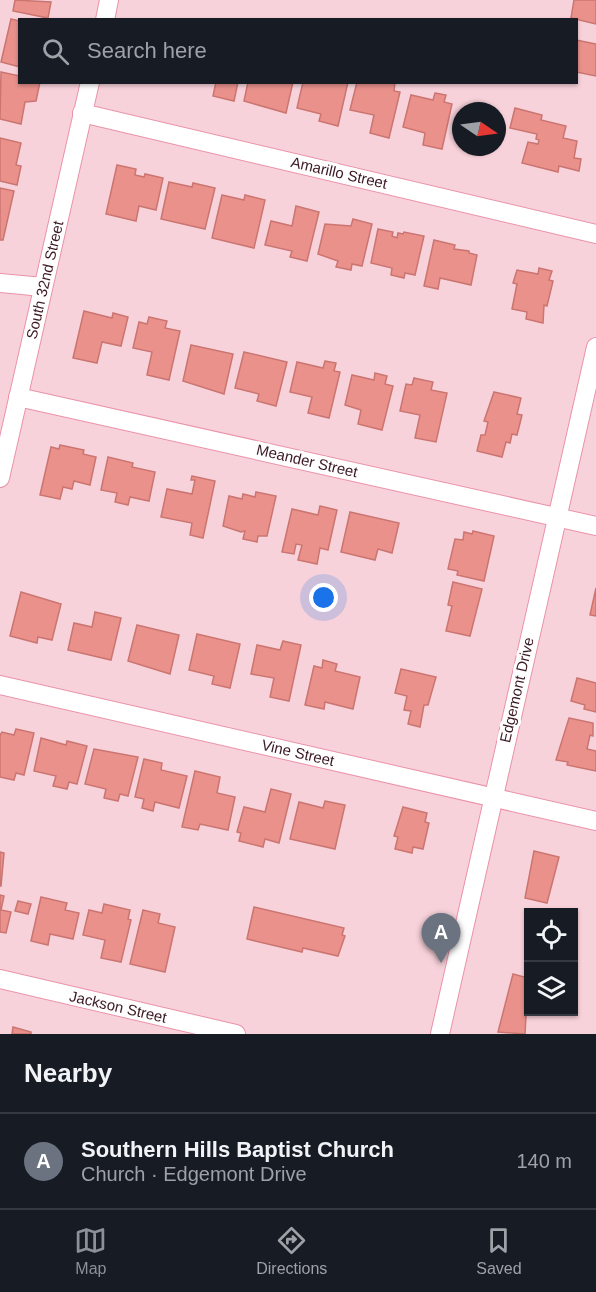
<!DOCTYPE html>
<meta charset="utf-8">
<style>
:root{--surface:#171b24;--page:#242831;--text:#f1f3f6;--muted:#9ea1a6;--line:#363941;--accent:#8c9099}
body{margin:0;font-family:Helvetica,sans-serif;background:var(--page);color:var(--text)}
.controls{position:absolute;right:18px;bottom:18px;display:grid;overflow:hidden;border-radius:0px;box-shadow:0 2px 4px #0004}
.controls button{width:54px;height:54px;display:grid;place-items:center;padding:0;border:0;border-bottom:2px solid var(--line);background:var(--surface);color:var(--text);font:30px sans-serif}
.compass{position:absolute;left:452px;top:102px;width:54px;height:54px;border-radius:50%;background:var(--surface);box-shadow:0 2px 4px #0004;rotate:103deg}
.you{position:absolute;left:324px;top:598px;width:21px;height:21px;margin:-15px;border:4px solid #fff;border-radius:50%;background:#1a73e8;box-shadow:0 0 0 9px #1a73e833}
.badge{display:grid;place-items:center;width:39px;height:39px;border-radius:50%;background:var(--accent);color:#fff;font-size:20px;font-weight:700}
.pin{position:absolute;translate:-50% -50px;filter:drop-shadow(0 2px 3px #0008)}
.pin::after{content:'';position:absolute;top:32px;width:21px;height:18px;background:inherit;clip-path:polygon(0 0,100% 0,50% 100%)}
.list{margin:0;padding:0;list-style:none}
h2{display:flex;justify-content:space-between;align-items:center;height:78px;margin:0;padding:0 24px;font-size:26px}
h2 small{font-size:20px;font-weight:400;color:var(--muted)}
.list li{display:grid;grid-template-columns:39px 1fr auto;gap:18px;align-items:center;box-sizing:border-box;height:96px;padding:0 24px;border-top:2px solid var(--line)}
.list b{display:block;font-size:22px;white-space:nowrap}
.list p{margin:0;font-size:20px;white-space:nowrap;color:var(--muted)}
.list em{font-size:20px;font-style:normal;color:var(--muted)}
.icon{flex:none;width:33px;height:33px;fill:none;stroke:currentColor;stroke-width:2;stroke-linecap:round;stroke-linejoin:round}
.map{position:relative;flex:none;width:596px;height:1034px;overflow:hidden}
.search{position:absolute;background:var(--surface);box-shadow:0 2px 4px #0004;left:18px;right:18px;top:18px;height:66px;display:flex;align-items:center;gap:15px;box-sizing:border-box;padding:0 21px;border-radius:0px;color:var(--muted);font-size:22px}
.sheet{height:174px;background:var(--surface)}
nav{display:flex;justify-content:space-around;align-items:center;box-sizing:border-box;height:84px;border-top:2px solid var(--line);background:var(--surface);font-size:16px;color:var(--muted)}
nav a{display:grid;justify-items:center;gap:3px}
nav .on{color:var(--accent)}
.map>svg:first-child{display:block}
.building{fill:#ea918c;stroke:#cb7571;stroke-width:1.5}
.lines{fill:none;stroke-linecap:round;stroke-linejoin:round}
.minor-casing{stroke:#ea93a9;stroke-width:20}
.minor{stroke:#fff;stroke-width:18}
.labels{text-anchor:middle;stroke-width:6;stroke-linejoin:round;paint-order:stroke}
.street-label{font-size:15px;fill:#3b1923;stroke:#fefefe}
</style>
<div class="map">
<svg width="596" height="1034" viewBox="0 0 596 1034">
<rect width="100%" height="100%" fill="#f8d2da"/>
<!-- building -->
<g class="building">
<polygon points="15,0 51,2 48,18 13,11"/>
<polygon points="574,0 596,0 596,24 571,18"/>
<polygon points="11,19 20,21 20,67 1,62"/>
<polygon points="576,40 596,44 596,76 576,72"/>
<polygon points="1,72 20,76 20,82 40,82 36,101 25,102 21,124 0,119"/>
<polygon points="216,82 238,82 234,101 213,96"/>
<polygon points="248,82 293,82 286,113 244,101"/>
<polygon points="303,82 348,82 338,126 319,121 321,114 297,108"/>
<polygon points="357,82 395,82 394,91 400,92 389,138 370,133 374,115 350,110"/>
<polygon points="435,93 446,95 444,102 452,104 442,149 423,145 425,133 403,127 411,95 433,100"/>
<polygon points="515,108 542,115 541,120 566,126 563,138 577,141 574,158 581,159 579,171 559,166 558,172 522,163 528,142 538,144 539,140 536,139 537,134 510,128"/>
<polygon points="0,138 21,143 16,165 21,166 17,185 0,181"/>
<polygon points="117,165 136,169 135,175 144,177 145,174 163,178 156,210 139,206 136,221 106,214"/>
<polygon points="169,182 192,187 193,183 215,188 205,229 161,219"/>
<polygon points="0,188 14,191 3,240 0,240"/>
<polygon points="222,195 244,200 245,195 265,200 254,248 212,238"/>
<polygon points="296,206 319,212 307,261 290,257 292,251 265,245 271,221 292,226"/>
<polygon points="353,219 372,224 362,266 352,264 351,270 336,267 338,261 318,254 325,224 351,226"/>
<polygon points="378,229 393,232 392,236 397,238 398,233 403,234 404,232 424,236 415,275 405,273 404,278 391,275 392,268 371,263"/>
<polygon points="434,240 455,245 454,249 469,251 469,253 477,255 471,285 440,278 438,289 424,286"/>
<polygon points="539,268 552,271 549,280 553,281 547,306 544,305 543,323 526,319 527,312 512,309 517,284 513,283 517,270 538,274"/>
<polygon points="84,311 112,318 113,313 128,317 121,346 102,342 97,363 73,358"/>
<polygon points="149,317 167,321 165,328 180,331 169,380 147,375 152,352 133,348 139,322 147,324"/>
<polygon points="191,345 233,354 224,394 183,381"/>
<polygon points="244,352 287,362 276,406 257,401 259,394 235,388"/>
<polygon points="325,361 336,363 334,371 340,372 329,418 308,413 312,397 290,392 297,362 323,368"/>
<polygon points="375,373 387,376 385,384 393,386 382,430 358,424 361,410 345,405 352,375 374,380"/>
<polygon points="414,378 433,382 431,390 447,393 436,442 415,438 420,415 400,411 406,384 412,385"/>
<polygon points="494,392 521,398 517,414 522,415 517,435 512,434 510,443 506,442 502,457 477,451 481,435 485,435 488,422 484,421"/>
<polygon points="60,445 84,450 83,454 96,457 90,485 74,481 72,489 63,487 60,499 40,495 51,447 59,449"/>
<polygon points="108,457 133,463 132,467 155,472 149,501 130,497 128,505 115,502 117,493 101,490"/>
<polygon points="192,476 215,481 203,538 190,535 192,523 161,517 167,489 192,494 195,480 191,480"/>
<polygon points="256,492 276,496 267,536 258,536 257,542 243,539 245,531 241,532 223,526 229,496 242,499 243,494 255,497"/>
<polygon points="320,506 337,510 328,550 320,548 317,564 298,560 302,545 296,544 294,554 282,552 292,509 318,515"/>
<polygon points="350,512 399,523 392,553 378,549 375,560 341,552"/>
<polygon points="473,531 494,536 484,581 457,575 458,571 448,569 455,539 463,540 464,532 472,534"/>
<polygon points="453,582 482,589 470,636 446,631 452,606 448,605"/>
<polygon points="596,588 596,616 590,615"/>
<polygon points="21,592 61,604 52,640 38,637 37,643 10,636"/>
<polygon points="95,612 121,618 111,660 68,650 74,623 92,627"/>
<polygon points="137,625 179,635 170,674 128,661"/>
<polygon points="197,634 240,644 230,688 212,684 214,676 189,670"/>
<polygon points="283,641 301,645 289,701 270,697 274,678 251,674 257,645 280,650"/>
<polygon points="323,660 337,664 335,671 360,677 353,709 325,702 324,709 305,705 314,666 322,668"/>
<polygon points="401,669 436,677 428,705 424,705 420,727 408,724 411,711 404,710 407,696 395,693"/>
<polygon points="577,678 596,683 596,712 584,709 585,705 571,701"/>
<polygon points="569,718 593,723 593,736 590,735 587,749 596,751 596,771 567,765 568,762 556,760"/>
<polygon points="16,729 34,733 24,775 16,773 14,780 0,777 0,735 2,732 14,735"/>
<polygon points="41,738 66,745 67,741 87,746 77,784 69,782 67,789 53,786 56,776 34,771"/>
<polygon points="94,749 138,757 128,796 120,794 118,801 104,798 106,789 85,784"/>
<polygon points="144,759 162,763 161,770 187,776 179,808 155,802 153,811 142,808 144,799 135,797"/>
<polygon points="195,771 220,777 217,793 235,797 228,830 200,824 198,830 182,827"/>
<polygon points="271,789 291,794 279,843 265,839 263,847 239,841 241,833 237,832 244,807 265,812"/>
<polygon points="325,801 345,805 335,849 290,839 299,802 323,808"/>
<polygon points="403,807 427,813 425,822 429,823 423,849 413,847 412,853 395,849 398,837 394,836"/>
<polygon points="534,851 559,857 547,903 525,898"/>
<polygon points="0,852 4,853 1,886 0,886"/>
<polygon points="0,895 4,896 1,910 11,912 6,933 0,932"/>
<polygon points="41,897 67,903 65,910 79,913 73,939 50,934 48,945 31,941"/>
<polygon points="18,901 31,904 28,914 15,911"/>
<polygon points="104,904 130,910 128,919 131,920 121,962 101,958 105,940 83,935 89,910 102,913"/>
<polygon points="254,907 344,928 342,935 345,936 338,956 303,948 302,952 247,939"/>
<polygon points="143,910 160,914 158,923 175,927 165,972 130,964"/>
<polygon points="513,974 528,978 525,1034 498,1032"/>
<polygon points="13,1027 31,1032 31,1034 12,1034"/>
</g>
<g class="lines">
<!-- minor casing -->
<g class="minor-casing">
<g id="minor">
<polyline points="105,20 109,0"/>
<polyline points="82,113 596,234"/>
<polyline points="0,283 43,287"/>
<polyline points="18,397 596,526"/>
<polyline points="0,478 90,82"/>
<polyline points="0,685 596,821"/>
<polyline points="0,979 236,1034"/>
<polyline points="440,1034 596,347"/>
</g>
</g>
<!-- minor -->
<use href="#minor" class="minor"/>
</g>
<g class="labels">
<!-- street labels -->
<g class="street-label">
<text transform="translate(339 173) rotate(13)" y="5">Amarillo Street</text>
<text transform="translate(45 280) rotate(-77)" y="5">South 32nd Street</text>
<text transform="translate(307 461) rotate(13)" y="5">Meander Street</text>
<text transform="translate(517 690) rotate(-77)" y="5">Edgemont Drive</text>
<text transform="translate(298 753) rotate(13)" y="5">Vine Street</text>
<text transform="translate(118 1007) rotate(13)" y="5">Jackson Street</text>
</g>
</g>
</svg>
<div class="controls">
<button><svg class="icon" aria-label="locate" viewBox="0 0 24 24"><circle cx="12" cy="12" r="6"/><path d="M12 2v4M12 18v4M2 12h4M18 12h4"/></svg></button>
<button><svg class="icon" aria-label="layers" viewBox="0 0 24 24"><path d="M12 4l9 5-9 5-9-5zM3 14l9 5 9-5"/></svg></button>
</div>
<svg class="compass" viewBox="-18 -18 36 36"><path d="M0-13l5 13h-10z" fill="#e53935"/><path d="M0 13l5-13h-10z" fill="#9ea1a6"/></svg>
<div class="you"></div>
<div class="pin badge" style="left:441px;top:963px;background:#6b7280">A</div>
<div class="search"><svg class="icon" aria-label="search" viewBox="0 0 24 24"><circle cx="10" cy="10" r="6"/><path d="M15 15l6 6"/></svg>Search here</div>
</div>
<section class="sheet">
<h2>Nearby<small></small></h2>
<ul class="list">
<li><span class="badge" style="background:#6b7280">A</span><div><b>Southern Hills Baptist Church</b><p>Church · Edgemont Drive</p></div><em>140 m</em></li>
</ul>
</section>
<nav>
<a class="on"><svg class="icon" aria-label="map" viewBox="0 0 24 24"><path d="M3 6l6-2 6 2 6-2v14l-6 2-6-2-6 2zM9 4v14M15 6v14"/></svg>Map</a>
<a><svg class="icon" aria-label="directions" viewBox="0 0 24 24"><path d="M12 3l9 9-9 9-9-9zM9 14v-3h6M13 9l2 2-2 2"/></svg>Directions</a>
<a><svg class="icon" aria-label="saved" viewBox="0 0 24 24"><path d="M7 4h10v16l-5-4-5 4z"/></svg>Saved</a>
</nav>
